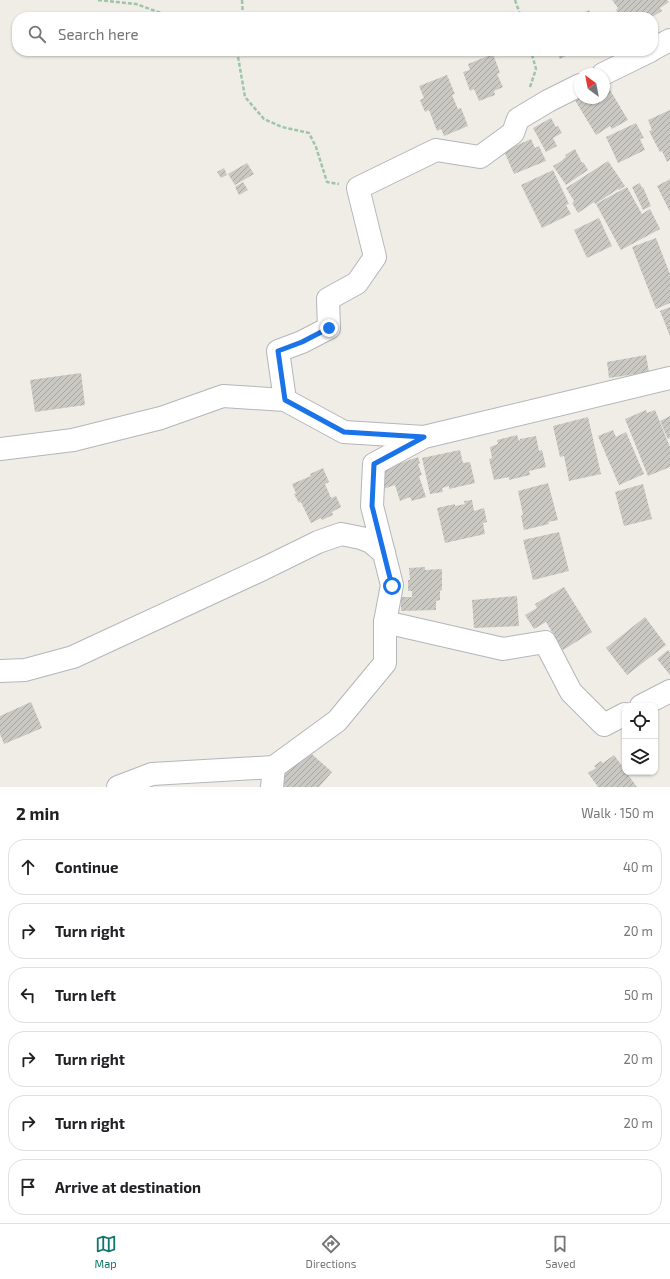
<!DOCTYPE html>
<meta charset="utf-8">
<style>
:root{--surface:#fff;--page:#f2f2f2;--text:#202124;--muted:#757577;--line:#e0e0e0;--accent:#0f766e}
body{margin:0;font-family:"Exo 2",sans-serif;background:var(--page);color:var(--text)}
.controls{position:absolute;right:12px;bottom:12px;display:grid;overflow:hidden;border-radius:8px;box-shadow:0 1px 3px #0004}
.controls button{width:36px;height:36px;display:grid;place-items:center;padding:0;border:0;border-bottom:1px solid var(--line);background:var(--surface);color:var(--text);font:20px sans-serif}
.compass{position:absolute;left:574px;top:68px;width:36px;height:36px;border-radius:50%;background:var(--surface);box-shadow:0 1px 3px #0004;rotate:328deg}
.stop{position:absolute;width:12px;height:12px;margin:-9px;border:3px solid #1a73e8;border-radius:50%;background:#fff}
.stop.end{background:#1a73e8;border-color:#fff;box-shadow:0 1px 4px #0008}
.list{margin:0;padding:0;list-style:none}
h2{display:flex;justify-content:space-between;align-items:center;height:52px;margin:0;padding:0 16px;font-size:17px}
h2 small{font-size:13px;font-weight:400;color:var(--muted)}
.list li{display:grid;grid-template-columns:26px 1fr auto;gap:12px;align-items:center;box-sizing:border-box;height:56px;margin:0 8px 8px;padding:0 8px;border:1px solid var(--line);border-radius:16px}
.list b{display:block;font-size:15px;white-space:nowrap}
.list em{font-size:13px;font-style:normal;color:var(--muted)}
.icon{flex:none;width:22px;height:22px;fill:none;stroke:currentColor;stroke-width:2;stroke-linecap:round;stroke-linejoin:round}
.map{position:relative;flex:none;width:670px;height:787px;overflow:hidden}
.search{position:absolute;background:var(--surface);box-shadow:0 1px 3px #0004;left:12px;right:12px;top:12px;height:44px;display:flex;align-items:center;gap:10px;box-sizing:border-box;padding:0 14px;border-radius:16px;color:var(--muted);font-size:15px}
.sheet{height:436px;background:var(--surface)}
nav{display:flex;justify-content:space-around;align-items:center;box-sizing:border-box;height:56px;border-top:1px solid var(--line);background:var(--surface);font-size:11px;color:var(--muted)}
nav a{display:grid;justify-items:center;gap:2px}
nav .on{color:var(--accent)}
.map>svg:first-child{display:block}
.building{fill:url(#building-hatch)}
.lines{fill:none;stroke-linecap:round;stroke-linejoin:round}
.street-casing{stroke:#b3b6ba;stroke-width:24}
.path{stroke:#9fc5a9;stroke-width:2.5;stroke-dasharray:4 2;stroke-linecap:butt}
.street{stroke:#fff;stroke-width:22}
.route{stroke:#1a73e8;stroke-width:5}
</style>
<div class="map">
<svg width="670" height="787" viewBox="0 0 670 787">
<defs>
<pattern id="building-hatch" width="6" height="6" patternUnits="userSpaceOnUse"><rect width="6" height="6" fill="#cac8c3"/><path d="M-1 1l2-2M0 6l6-6M5 7l2-2" fill="none" stroke="#a7a6a2"/></pattern>
</defs>
<rect width="100%" height="100%" fill="#efede6"/>
<!-- building -->
<g class="building">
<polygon points="612,0 667,0 669,2 660,8 662,11 652,17 620,17 616,10 618,8"/>
<polygon points="589,10 592,17 574,17"/>
<polygon points="553,51 576,51 560,59 557,52 554,53"/>
<polygon points="493,54 499,70 500,73 497,74 503,87 494,91 495,95 479,101 474,89 470,91 463,72 470,70 468,64"/>
<polygon points="447,75 455,94 452,95 458,109 461,108 468,126 444,136 441,129 437,131 429,110 425,112 420,100 424,98 419,86"/>
<polygon points="604,80 628,120 612,129 610,126 596,135 573,97 580,93 580,98 604,98"/>
<polygon points="670,110 670,160 667,162 662,151 660,152 649,131 652,130 648,120"/>
<polygon points="551,118 556,127 558,126 562,133 553,138 557,146 546,152 533,128"/>
<polygon points="636,123 644,138 640,139 645,150 618,163 606,137"/>
<polygon points="531,139 535,148 539,146 546,161 514,174 504,151"/>
<polygon points="575,149 582,163 583,162 588,170 566,185 553,166 563,160 563,159 566,157 565,155"/>
<polygon points="608,161 625,186 619,190 618,189 595,204 594,202 578,213 572,203 574,201 566,188"/>
<polygon points="247,163 254,174 235,185 228,174"/>
<polygon points="224,168 227,175 221,178 217,172"/>
<polygon points="553,170 569,204 566,205 571,214 542,228 521,185"/>
<polygon points="670,179 670,212 657,186"/>
<polygon points="243,182 248,190 239,195 235,187"/>
<polygon points="640,183 642,188 643,187 651,206 643,210 632,187"/>
<polygon points="627,187 642,214 650,209 660,229 621,250 596,204"/>
<polygon points="599,218 612,246 587,258 574,230"/>
<polygon points="656,238 670,274 670,303 656,309 632,247"/>
<polygon points="670,307 670,336 660,311"/>
<polygon points="646,355 649,372 609,378 607,362"/>
<polygon points="81,373 85,405 35,412 30,380"/>
<polygon points="646,410 647,413 655,410 670,447 670,467 648,476 625,419"/>
<polygon points="670,416 670,438 668,439 660,421"/>
<polygon points="588,417 601,474 569,481 564,456 560,457 553,426"/>
<polygon points="613,430 616,437 626,432 644,474 619,485 598,436"/>
<polygon points="517,435 519,441 520,440 520,439 536,436 539,451 542,450 546,467 529,471 530,475 509,480 509,477 494,480 489,459 492,458 490,447 498,444 497,440"/>
<polygon points="460,450 463,463 470,462 475,483 449,489 449,486 442,488 443,492 430,494 422,458"/>
<polygon points="418,457 420,463 418,464 422,475 419,476 426,497 412,501 410,497 400,501 395,485 383,489 380,470"/>
<polygon points="323,468 329,482 325,484 331,498 336,496 341,507 332,512 333,515 322,520 321,518 311,523 301,502 299,503 294,494 296,493 292,484 311,476 310,474"/>
<polygon points="548,483 558,520 548,522 549,524 524,530 521,516 523,515 518,491"/>
<polygon points="643,484 652,519 624,526 615,492"/>
<polygon points="472,500 474,511 484,508 487,522 483,523 485,534 445,543 437,508 455,504 455,506 465,504 464,501"/>
<polygon points="559,532 569,571 533,580 523,540"/>
<polygon points="425,567 425,570 442,569 442,590 440,591 440,600 436,601 436,610 401,611 401,597 412,597 412,591 408,591 408,580 410,580 409,568"/>
<polygon points="564,587 592,632 563,650 546,622 534,629 525,615 537,608 535,604"/>
<polygon points="517,596 519,626 474,628 472,600"/>
<polygon points="645,617 666,645 627,675 606,648"/>
<polygon points="668,650 670,653 670,675 657,659"/>
<polygon points="31,702 42,728 4,744 0,734 0,716"/>
<polygon points="306,749 332,772 319,787 278,787 275,784"/>
<polygon points="614,755 625,770 625,772 626,772 637,787 598,787 588,773 596,768 594,766 601,761 603,763"/>
</g>
<g class="lines">
<!-- street casing -->
<g class="street-casing">
<g id="street">
<polyline points="653,49 670,40"/>
<polyline points="603,74 650,51"/>
<polyline points="285,400 278,351 302,342 329,328 328,299 357,283 375,257 358,188 436,150 480,157 513,133 518,119 548,101 580,85"/>
<polyline points="0,449 73,440 161,418 223,396 285,400 344,432 424,437"/>
<polyline points="385,622 503,649 545,642 571,692 604,725 625,714"/>
<polyline points="0,671 25,670 73,657 263,569 318,542 341,534 361,538 371,542 384,553"/>
<polyline points="641,706 670,691"/>
<polyline points="118,787 152,774 274,767 337,721 385,663 385,622 392,585 372,506 374,464 424,437 670,378"/>
<polyline points="272,787 274,767"/>
</g>
</g>
<!-- path -->
<g class="path">
<polyline points="98,0 136,4 172,17"/>
<polyline points="242,0 243,17"/>
<polyline points="515,0 521,17"/>
<polyline points="237,51 245,97 264,119 282,127 309,133 316,147 327,182 339,184"/>
<polyline points="530,87 536,69 531,51"/>
</g>
<!-- street -->
<use href="#street" class="street"/>
</g>
<g class="lines">
<!-- route -->
<polyline class="route" points="329,328 302,342 278,351 285,400 344,432 424,437 374,464 372,506 392,586"/>
</g>
</svg>
<div class="controls">
<button><svg class="icon" aria-label="locate" viewBox="0 0 24 24"><circle cx="12" cy="12" r="6"/><path d="M12 2v4M12 18v4M2 12h4M18 12h4"/></svg></button>
<button><svg class="icon" aria-label="layers" viewBox="0 0 24 24"><path d="M12 4l9 5-9 5-9-5zM3 14l9 5 9-5"/></svg></button>
</div>
<svg class="compass" viewBox="-18 -18 36 36"><path d="M0-13l5 13h-10z" fill="#e53935"/><path d="M0 13l5-13h-10z" fill="#757577"/></svg>
<div class="stop" style="left:392px;top:586px"></div>
<div class="stop end" style="left:329px;top:328px"></div>
<div class="search"><svg class="icon" aria-label="search" viewBox="0 0 24 24"><circle cx="10" cy="10" r="6"/><path d="M15 15l6 6"/></svg>Search here</div>
</div>
<section class="sheet">
<h2>2 min<small>Walk · 150 m</small></h2>
<ul class="list">
<li><svg class="icon" aria-label="ahead" viewBox="0 0 24 24"><path d="M12 20V5M6 11l6-6 6 6"/></svg><div><b>Continue</b></div><em>40 m</em></li>
<li><svg class="icon" aria-label="right" viewBox="0 0 24 24"><path d="M7 20v-9h11M14 6l5 5-5 5"/></svg><div><b>Turn right</b></div><em>20 m</em></li>
<li><svg class="icon" aria-label="left" viewBox="0 0 24 24"><path d="M17 20v-9H6M10 6l-5 5 5 5"/></svg><div><b>Turn left</b></div><em>50 m</em></li>
<li><svg class="icon" aria-label="right" viewBox="0 0 24 24"><path d="M7 20v-9h11M14 6l5 5-5 5"/></svg><div><b>Turn right</b></div><em>20 m</em></li>
<li><svg class="icon" aria-label="right" viewBox="0 0 24 24"><path d="M7 20v-9h11M14 6l5 5-5 5"/></svg><div><b>Turn right</b></div><em>20 m</em></li>
<li><svg class="icon" aria-label="arrive" viewBox="0 0 24 24"><path d="M6 21V4h12l-3 4 3 4H6"/></svg><div><b>Arrive at destination</b></div></li>
</ul>
</section>
<nav>
<a class="on"><svg class="icon" aria-label="map" viewBox="0 0 24 24"><path d="M3 6l6-2 6 2 6-2v14l-6 2-6-2-6 2zM9 4v14M15 6v14"/></svg>Map</a>
<a><svg class="icon" aria-label="directions" viewBox="0 0 24 24"><path d="M12 3l9 9-9 9-9-9zM9 14v-3h6M13 9l2 2-2 2"/></svg>Directions</a>
<a><svg class="icon" aria-label="saved" viewBox="0 0 24 24"><path d="M7 4h10v16l-5-4-5 4z"/></svg>Saved</a>
</nav>
